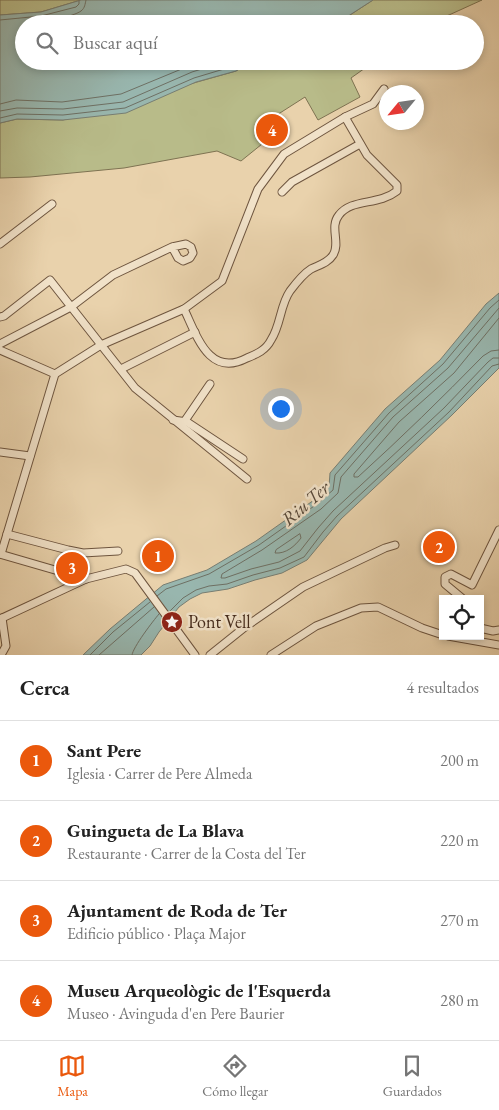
<!DOCTYPE html>
<html lang="es">
<meta charset="utf-8">
<style>
:root{--surface:#fff;--page:#f6f6f6;--text:#222;--muted:#767676;--line:#e0e0e0;--accent:#ea580c}
body{margin:0;font-family:"EB Garamond",serif;background:var(--page);color:var(--text)}
.controls{position:absolute;right:15px;bottom:15px;display:grid;overflow:hidden;border-radius:0px;box-shadow:0 2px 8px #0003}
.controls button{width:45px;height:45px;display:grid;place-items:center;padding:0;border:0;border-bottom:1px solid var(--line);background:var(--surface);color:var(--text);font:25px sans-serif}
.compass{position:absolute;left:379px;top:85px;width:45px;height:45px;border-radius:50%;background:var(--surface);box-shadow:0 2px 8px #0003;rotate:241deg}
.you{position:absolute;left:280px;top:408px;width:18px;height:18px;margin:-12px;border:4px solid #fff;border-radius:50%;background:#1a73e8;box-shadow:0 0 0 8px #1a73e833}
.badge{display:grid;place-items:center;width:32px;height:32px;border-radius:50%;background:var(--accent);color:#fff;font-size:16px;font-weight:700}
.pin{position:absolute;translate:-50% -50%;border:2px solid #fff;box-shadow:0 1px 5px #0006}
.list{margin:0;padding:0;list-style:none}
h2{display:flex;justify-content:space-between;align-items:center;height:65px;margin:0;padding:0 20px;font-size:21px}
h2 small{font-size:16px;font-weight:400;color:var(--muted)}
.list li{display:grid;grid-template-columns:32px 1fr auto;gap:15px;align-items:center;box-sizing:border-box;height:80px;padding:0 20px;border-top:1px solid var(--line)}
.list b{display:block;font-size:19px;white-space:nowrap}
.list p{margin:0;font-size:16px;white-space:nowrap;color:var(--muted)}
.list em{font-size:16px;font-style:normal;color:var(--muted)}
.icon{flex:none;width:28px;height:28px;fill:none;stroke:currentColor;stroke-width:2;stroke-linecap:round;stroke-linejoin:round}
.map{position:relative;flex:none;width:499px;height:655px;overflow:hidden}
.search{position:absolute;background:var(--surface);box-shadow:0 2px 8px #0003;left:15px;right:15px;top:15px;height:55px;display:flex;align-items:center;gap:12px;box-sizing:border-box;padding:0 18px;border-radius:28px;color:var(--muted);font-size:19px}
.sheet{height:385px;background:var(--surface)}
nav{display:flex;justify-content:space-around;align-items:center;box-sizing:border-box;height:70px;border-top:1px solid var(--line);background:var(--surface);font-size:14px;color:var(--muted)}
nav a{display:grid;justify-items:center;gap:2px}
nav .on{color:var(--accent)}
.map>svg:first-child{display:block}
.green{fill:#b8bb89;stroke:#7e7352}
.water{fill:#98b6ae;stroke:#777e73}
.lines{fill:none;stroke-linecap:round;stroke-linejoin:round}
.shore{stroke:#6e7064;stroke-width:1}
.street-casing{stroke:#6e553f;stroke-width:9}
.street{stroke:#f1e2c9;stroke-width:7}
.labels{text-anchor:middle;stroke-width:5;stroke-linejoin:round;paint-order:stroke}
.poi-label{font-size:18px;fill:#452b1b;stroke:#f1e2c9;text-anchor:start}
.water-label{font-size:19px;font-style:italic;fill:#564738;stroke:#f1e2c9}
</style>
<div class="map">
<svg width="499" height="655" viewBox="0 0 499 655">
<rect width="100%" height="100%" fill="#e9d2ac"/>
<filter id="stains"><feTurbulence type="fractalNoise" baseFrequency=".004" numOctaves="4"/><feColorMatrix values="0 0 0 0 .2 0 0 0 0 .09 0 0 0 0 .02 0 0 0 .5 -.17"/></filter>
<radialGradient id="worn" r=".72"><stop offset=".6" stop-color="#630" stop-opacity="0"/><stop offset="1" stop-color="#630" stop-opacity=".3"/></radialGradient>
<!-- green -->
<g class="green">
<polygon points="0,0 81,0 41,12 0,15"/>
<polygon points="373,0 482,0 449,15 424,24 336,24"/>
<polygon points="252,61 375,61 351,78 360,97 318,120 305,97 258,127 267,140 241,161 217,151 124,168 30,177 0,178 0,123 17,119 63,120 236,71"/>
</g>
<!-- water -->
<g class="water">
<polygon points="81,0 373,0 336,24 24,24 24,61 252,61 236,71 196,82 126,113 63,120 17,119 0,123 0,15 41,12"/>
<polygon points="499,293 499,368 452,415 341,519 307,560 282,573 255,580 228,589 202,593 190,599 179,607 159,632 150,646 141,655 83,655 110,629 163,585 207,570 256,541 314,500 329,487 330,473 385,409 440,360 486,304"/>
</g>
<g class="lines">
<!-- shore -->
<g class="shore">
<polyline points="0,20 41,16 76,7 79,4 79,0"/>
<path d="M30,24c10,-1 43,-7 51,-13 4,-3 4,-7 5,-11"/>
<polyline points="0,104 16,100 62,102 121,94 201,61"/>
<polyline points="0,111 17,108 63,109 123,102 192,72 228,61"/>
<polyline points="0,118 17,114 63,115 125,108 194,78 234,66 242,61"/>
<polyline points="499,308 448,368 393,417 341,477 338,493 321,509 262,550 222,574 221,578 225,578 251,569 279,562 300,551 318,528 333,511 444,408 488,362 493,358 499,358"/>
<path d="M499,318l-45,55 -55,49 -45,52v3h4c43,-39 84,-79 125,-121l8,-5 8,-1"/>
<path d="M300,534l1,4c-6,8 -15,16 -26,15l1,-3z"/>
<polyline points="157,596 166,589 209,574 259,545 317,504 333,490 335,475 389,413 443,364 490,308 499,300"/>
<polyline points="169,612 183,598 196,590 209,586 227,584 253,575 280,568 304,557 323,532 337,516 449,412 492,366 499,364"/>
<polyline points="90,655 113,632 150,602"/>
<polyline points="99,655 154,607"/>
<path d="M132,655c1,-8 21,-34 27,-41"/>
</g>
<!-- street casing -->
<g class="street-casing">
<g id="street">
<polyline points="282,192 292,182 360,144"/>
<polyline points="0,244 52,204"/>
<path d="M184,309c13,27 25,69 63,49 10,-4 19,-8 24,-18 10,-15 9,-35 19,-49 6,-8 13,-17 21,-22 8,-4 17,-6 22,-14 8,-12 -4,-28 6,-40 13,-17 39,-9 58,-24v-6l-30,-30 -22,-38"/>
<polyline points="0,317 4,316 50,280 135,388 247,479"/>
<polyline points="0,344 71,307 113,275 172,247 178,258 183,261 190,258 193,253 191,247 186,244 172,247"/>
<polyline points="0,350 55,374"/>
<polyline points="121,369 195,332"/>
<polyline points="173,420 187,422 243,459"/>
<polyline points="184,422 210,384"/>
<polyline points="0,452 30,456"/>
<polyline points="7,534 68,550 83,553 118,551"/>
<polyline points="0,554 86,579"/>
<polyline points="1,554 55,374 101,345 184,309 222,281 258,189 284,154 345,117 373,104 384,89"/>
<polyline points="463,599 445,584 445,577 451,574 472,585 499,530"/>
<polyline points="0,619 86,579 126,569 135,573 195,655"/>
<polyline points="480,628 493,631 499,630"/>
<polyline points="448,636 499,645"/>
<polyline points="1,655 6,646 2,618"/>
<polyline points="210,655 245,627 303,587 385,548 395,545"/>
<polyline points="271,655 316,626 361,608 378,607 422,628 443,635"/>
</g>
</g>
<!-- street -->
<use href="#street" class="street"/>
</g>
<!-- icons -->
<defs>
<g id="sight-disc" transform="scale(1.125)"><circle r="9.5" fill="#8f2418" stroke="#f1e2c9"/><path d="M0-6L1.8-2.2L6-1.7L2.9 1.2L3.7 5.4L0 3.3L-3.7 5.4L-2.9 1.2L-6-1.7L-1.8-2.2Z" fill="#fff"/></g>
</defs>
<g fill-rule="evenodd">
<use href="#sight-disc" x="172" y="622"/>
</g>
<g class="labels">
<!-- poi labels -->
<g class="poi-label">
<text x="188" y="628">Pont Vell</text>
</g>
<!-- water labels -->
<g class="water-label">
<text transform="translate(305 503) rotate(-41)" y="7">Riu Ter</text>
</g>
</g>
<rect width="100%" height="100%" filter="url(#stains)"/>
<rect width="100%" height="100%" fill="url(#worn)"/>
</svg>
<div class="controls">
<button><svg class="icon" aria-label="locate" viewBox="0 0 24 24"><circle cx="12" cy="12" r="6"/><path d="M12 2v4M12 18v4M2 12h4M18 12h4"/></svg></button>
</div>
<svg class="compass" viewBox="-18 -18 36 36"><path d="M0-13l5 13h-10z" fill="#e53935"/><path d="M0 13l5-13h-10z" fill="#767676"/></svg>
<div class="you"></div>
<div class="pin badge" style="left:158px;top:556px">1</div>
<div class="pin badge" style="left:439px;top:547px">2</div>
<div class="pin badge" style="left:72px;top:568px">3</div>
<div class="pin badge" style="left:272px;top:130px">4</div>
<div class="search"><svg class="icon" aria-label="search" viewBox="0 0 24 24"><circle cx="10" cy="10" r="6"/><path d="M15 15l6 6"/></svg>Buscar aquí</div>
</div>
<section class="sheet">
<h2>Cerca<small>4 resultados</small></h2>
<ul class="list">
<li><span class="badge">1</span><div><b>Sant Pere</b><p>Iglesia · Carrer de Pere Almeda</p></div><em>200 m</em></li>
<li><span class="badge">2</span><div><b>Guingueta de La Blava</b><p>Restaurante · Carrer de la Costa del Ter</p></div><em>220 m</em></li>
<li><span class="badge">3</span><div><b>Ajuntament de Roda de Ter</b><p>Edificio público · Plaça Major</p></div><em>270 m</em></li>
<li><span class="badge">4</span><div><b>Museu Arqueològic de l'Esquerda</b><p>Museo · Avinguda d'en Pere Baurier</p></div><em>280 m</em></li>
</ul>
</section>
<nav>
<a class="on"><svg class="icon" aria-label="map" viewBox="0 0 24 24"><path d="M3 6l6-2 6 2 6-2v14l-6 2-6-2-6 2zM9 4v14M15 6v14"/></svg>Mapa</a>
<a><svg class="icon" aria-label="directions" viewBox="0 0 24 24"><path d="M12 3l9 9-9 9-9-9zM9 14v-3h6M13 9l2 2-2 2"/></svg>Cómo llegar</a>
<a><svg class="icon" aria-label="saved" viewBox="0 0 24 24"><path d="M7 4h10v16l-5-4-5 4z"/></svg>Guardados</a>
</nav>
